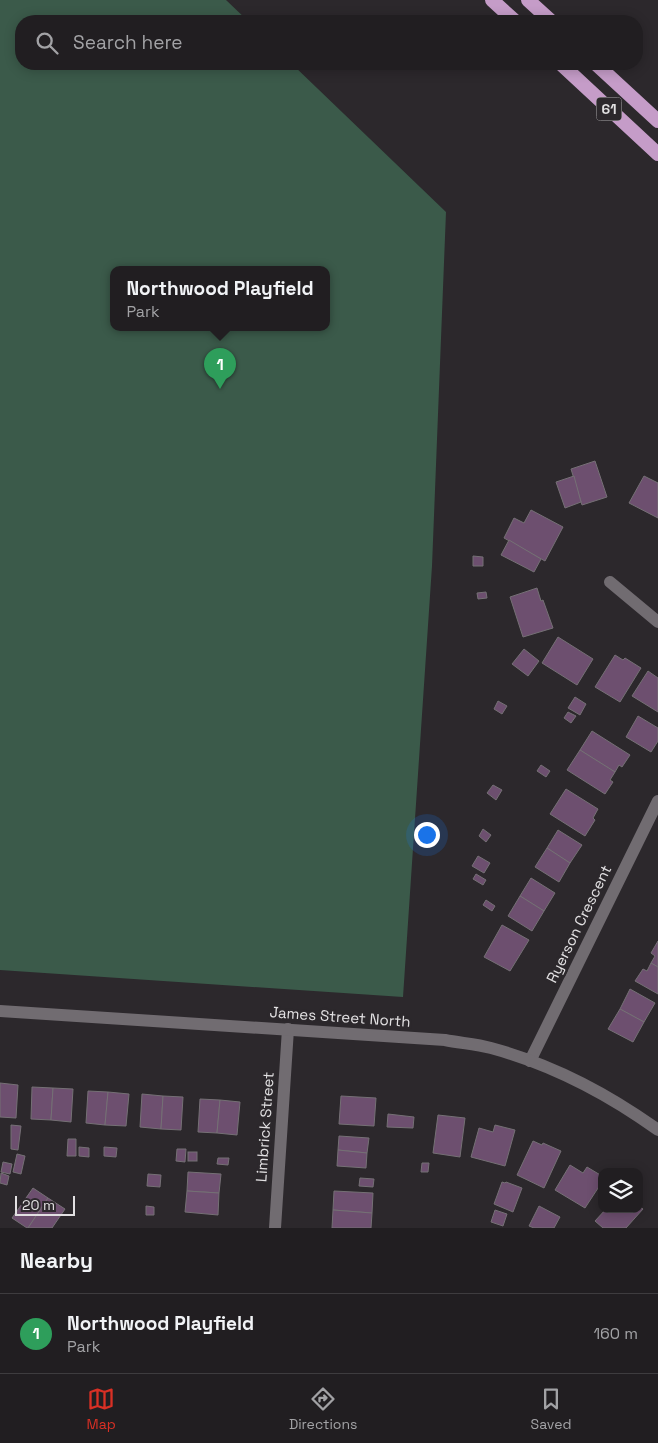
<!DOCTYPE html>
<style>
:root{--surface:#211e21;--page:#2d2b2e;--text:#f1f3f6;--muted:#a2a2a5;--line:#3e3c3f;--accent:#d93025}
body{margin:0;font-family:"Space Grotesk",sans-serif;background:var(--page);color:var(--text)}
.controls{position:absolute;right:15px;bottom:15px;display:grid;overflow:hidden;border-radius:10px;box-shadow:0 2px 12px #0003}
.controls button{width:45px;height:45px;display:grid;place-items:center;padding:0;border:0;border-bottom:1px solid var(--line);background:var(--surface);color:var(--text);font:25px sans-serif}
.scale{position:absolute;left:15px;bottom:12px;width:60px;box-sizing:border-box;padding-left:5px;border:2px solid #e2e0e2;border-top:0;font-size:14px;line-height:18px;white-space:nowrap;color:#e2e0e2;-webkit-text-stroke:4px #2c282c;paint-order:stroke}
.you{position:absolute;left:426px;top:834px;width:18px;height:18px;margin:-12px;border:4px solid #fff;border-radius:50%;background:#1a73e8;box-shadow:0 0 0 8px #1a73e833}
.badge{display:grid;place-items:center;width:32px;height:32px;border-radius:50%;background:var(--accent);color:#fff;font-size:16px;font-weight:700}
.pin{position:absolute;translate:-50% -41px;filter:drop-shadow(0 1px 2px #0008)}
.pin::after{content:'';position:absolute;top:26px;width:18px;height:15px;background:inherit;clip-path:polygon(0 0,100% 0,50% 100%)}
.popup{position:absolute;left:110px;top:266px;width:220px;height:65px;box-sizing:border-box;display:grid;place-content:center;border-radius:10px;background:var(--surface);filter:drop-shadow(0 1px 4px #0005);font-size:16px;white-space:nowrap;color:var(--muted)}
.popup b{font-size:19px;color:var(--text)}
.popup::after{content:'';position:absolute;left:50%;top:100%;margin-left:-10px;border:10px solid transparent;border-top-color:var(--surface)}
.list{margin:0;padding:0;list-style:none}
h2{display:flex;justify-content:space-between;align-items:center;height:65px;margin:0;padding:0 20px;font-size:21px}
h2 small{font-size:16px;font-weight:400;color:var(--muted)}
.list li{display:grid;grid-template-columns:32px 1fr auto;gap:15px;align-items:center;box-sizing:border-box;height:80px;padding:0 20px;border-top:1px solid var(--line)}
.list b{display:block;font-size:19px;white-space:nowrap}
.list p{margin:0;font-size:16px;white-space:nowrap;color:var(--muted)}
.list em{font-size:16px;font-style:normal;color:var(--muted)}
.icon{flex:none;width:28px;height:28px;fill:none;stroke:currentColor;stroke-width:2;stroke-linecap:round;stroke-linejoin:round}
.map{position:relative;flex:none;width:658px;height:1228px;overflow:hidden}
.search{position:absolute;background:var(--surface);box-shadow:0 2px 12px #0003;left:15px;right:15px;top:15px;height:55px;display:flex;align-items:center;gap:12px;box-sizing:border-box;padding:0 18px;border-radius:20px;color:var(--muted);font-size:19px}
.sheet{height:145px;background:var(--surface)}
nav{display:flex;justify-content:space-around;align-items:center;box-sizing:border-box;height:70px;border-top:1px solid var(--line);background:var(--surface);font-size:14px;color:var(--muted)}
nav a{display:grid;justify-items:center;gap:2px}
nav .on{color:var(--accent)}
.map>svg:first-child{display:block}
.green{fill:#3b5a4a;fill-rule:evenodd}
.building{fill:#6d4f6f;stroke:#757075}
.lines{fill:none;stroke-linecap:round;stroke-linejoin:round}
.minor{stroke:#716c71;stroke-width:12}
.tertiary{stroke:#716c71;stroke-width:12}
.trunk{stroke:#c59cc8;stroke-width:14}
.labels{text-anchor:middle;stroke-width:5;stroke-linejoin:round;paint-order:stroke}
.shield{fill:#2c282c;stroke:#aba9ab;stroke-width:1}
.shield-label{font-size:14px;font-weight:bold;fill:#e2e0e2}
.street-label{font-size:15px;fill:#e2e0e2;stroke:#2c282c}
</style>
<div class="map">
<svg width="658" height="1228" viewBox="0 0 658 1228">
<rect width="100%" height="100%" fill="#2c282c"/>
<!-- green -->
<path class="green" d="M0,0h226l22,21h-227v43h271l154,148 -14,354 -29,431 -403,-27zM326,270v58h-212v-58z"/>
<!-- building -->
<g class="building">
<polygon points="595,461 607,497 582,505 571,469"/>
<polygon points="574,476 581,502 565,508 556,482"/>
<polygon points="644,476 658,483 658,518 629,503"/>
<polygon points="531,510 563,527 545,561 504,538 514,518 524,523"/>
<polygon points="509,540 541,559 534,572 501,555"/>
<polygon points="473,556 483,557 483,566 473,566"/>
<polygon points="537,588 541,601 543,600 553,628 523,637 510,597"/>
<polygon points="486,592 487,598 478,599 477,593"/>
<polygon points="558,637 593,659 577,685 542,663"/>
<polygon points="524,649 539,661 528,676 512,664"/>
<polygon points="615,655 623,660 625,658 641,668 620,702 595,687"/>
<polygon points="648,671 658,678 658,712 632,696"/>
<polygon points="575,697 586,704 580,715 568,708"/>
<polygon points="498,701 507,706 502,714 494,709"/>
<polygon points="568,712 576,716 571,723 564,718"/>
<polygon points="638,716 658,728 658,741 651,752 626,737"/>
<polygon points="592,731 630,755 622,767 619,765 615,772 580,750"/>
<polygon points="580,750 615,772 610,780 613,782 605,794 567,770"/>
<polygon points="541,765 550,771 546,777 537,771"/>
<polygon points="493,785 502,790 496,800 487,793"/>
<polygon points="566,789 598,809 593,818 595,820 585,836 550,814"/>
<polygon points="483,829 491,835 486,842 479,836"/>
<polygon points="558,830 582,845 570,863 547,848"/>
<polygon points="547,848 570,863 559,882 535,867"/>
<polygon points="478,856 490,863 484,873 472,866"/>
<polygon points="476,874 486,880 483,885 473,879"/>
<polygon points="531,878 555,893 544,911 520,896"/>
<polygon points="520,896 544,911 532,931 508,916"/>
<polygon points="486,900 495,906 492,911 483,905"/>
<polygon points="502,925 529,940 510,971 484,957"/>
<polygon points="658,941 658,967 651,963 655,956 651,953"/>
<polygon points="651,963 658,967 658,994 635,981 643,969 647,971"/>
<polygon points="630,989 655,1003 644,1022 620,1009"/>
<polygon points="620,1009 644,1022 633,1042 608,1029"/>
<polygon points="0,1083 18,1085 16,1118 0,1117"/>
<polygon points="32,1087 53,1088 51,1120 31,1119"/>
<polygon points="53,1088 73,1089 71,1122 51,1120"/>
<polygon points="88,1091 108,1092 105,1125 86,1123"/>
<polygon points="108,1092 129,1094 126,1126 105,1125"/>
<polygon points="142,1094 163,1096 161,1129 140,1127"/>
<polygon points="163,1096 183,1097 181,1130 161,1129"/>
<polygon points="341,1096 376,1098 374,1126 339,1124"/>
<polygon points="200,1099 220,1100 217,1133 198,1132"/>
<polygon points="220,1100 240,1102 237,1135 217,1133"/>
<polygon points="388,1114 414,1117 413,1128 387,1127"/>
<polygon points="438,1115 465,1118 460,1157 433,1153"/>
<polygon points="11,1125 21,1126 18,1150 11,1149"/>
<polygon points="495,1125 515,1130 505,1166 471,1157 479,1128 493,1132"/>
<polygon points="339,1136 369,1138 367,1153 338,1150"/>
<polygon points="68,1139 76,1139 76,1156 67,1156"/>
<polygon points="533,1141 542,1145 543,1143 561,1151 544,1188 517,1175"/>
<polygon points="79,1147 89,1148 89,1157 79,1156"/>
<polygon points="104,1147 117,1148 116,1157 104,1156"/>
<polygon points="177,1149 186,1149 185,1162 176,1161"/>
<polygon points="338,1150 367,1153 366,1168 337,1166"/>
<rect x="188" y="1152" width="9" height="9"/>
<polygon points="17,1154 25,1156 21,1174 13,1172"/>
<polygon points="218,1158 229,1158 228,1165 217,1164"/>
<polygon points="3,1162 12,1164 10,1174 1,1172"/>
<polygon points="422,1163 429,1163 428,1172 421,1172"/>
<polygon points="570,1165 583,1173 587,1167 602,1176 602,1182 585,1208 555,1190"/>
<polygon points="188,1172 221,1174 219,1193 187,1191"/>
<polygon points="1,1173 9,1176 7,1185 0,1183"/>
<polygon points="148,1174 161,1175 160,1187 147,1186"/>
<polygon points="360,1178 374,1179 373,1187 359,1186"/>
<polygon points="502,1182 505,1183 506,1182 522,1188 513,1212 494,1204"/>
<polygon points="33,1188 48,1198 28,1228 27,1228 12,1218"/>
<polygon points="187,1191 219,1193 218,1215 185,1212"/>
<polygon points="334,1191 373,1193 372,1213 333,1210"/>
<polygon points="48,1198 65,1209 52,1228 28,1228"/>
<polygon points="146,1206 154,1207 154,1215 146,1215"/>
<polygon points="539,1206 560,1217 554,1228 534,1228 529,1226"/>
<polygon points="639,1206 643,1209 626,1228 603,1228 595,1221 606,1209 639,1209"/>
<polygon points="333,1210 372,1213 371,1228 332,1228"/>
<polygon points="495,1210 507,1214 503,1226 491,1222"/>
</g>
<g class="lines">
<!-- minor -->
<g class="minor">
<polyline points="610,582 658,622"/>
<polyline points="530,1061 658,801"/>
<polyline points="275,1228 288,1029"/>
</g>
<!-- tertiary -->
<path class="tertiary" d="M0,1011l445,29c15,3 31,4 46,8 59,16 117,46 167,82"/>
<!-- trunk -->
<g class="trunk">
<polyline points="492,0 515,21"/>
<polyline points="528,0 551,21"/>
<polyline points="561,64 658,154"/>
<polyline points="596,64 658,121"/>
</g>
</g>
<g class="labels">
<!-- shield labels -->
<rect class="shield" x="596.5" y="97.5" width="25" height="23" rx="4"/>
<g class="shield-label">
<text x="609" y="114">61</text>
</g>
<!-- street labels -->
<g class="street-label">
<text transform="translate(579 924) rotate(-64)" y="5">Ryerson Crescent</text>
<text transform="translate(340 1017) rotate(4)" y="5">James Street North</text>
<text transform="translate(265 1127) rotate(-86)" y="5">Limbrick Street</text>
</g>
</g>
</svg>
<div class="controls">
<button><svg class="icon" aria-label="layers" viewBox="0 0 24 24"><path d="M12 4l9 5-9 5-9-5zM3 14l9 5 9-5"/></svg></button>
</div>
<div class="scale">20 m</div>
<div class="you"></div>
<div class="pin badge" style="left:220px;top:389px;background:#2e9e5b">1</div>
<div class="popup"><b>Northwood Playfield</b>Park</div>
<div class="search"><svg class="icon" aria-label="search" viewBox="0 0 24 24"><circle cx="10" cy="10" r="6"/><path d="M15 15l6 6"/></svg>Search here</div>
</div>
<section class="sheet">
<h2>Nearby<small></small></h2>
<ul class="list">
<li><span class="badge" style="background:#2e9e5b">1</span><div><b>Northwood Playfield</b><p>Park</p></div><em>160 m</em></li>
</ul>
</section>
<nav>
<a class="on"><svg class="icon" aria-label="map" viewBox="0 0 24 24"><path d="M3 6l6-2 6 2 6-2v14l-6 2-6-2-6 2zM9 4v14M15 6v14"/></svg>Map</a>
<a><svg class="icon" aria-label="directions" viewBox="0 0 24 24"><path d="M12 3l9 9-9 9-9-9zM9 14v-3h6M13 9l2 2-2 2"/></svg>Directions</a>
<a><svg class="icon" aria-label="saved" viewBox="0 0 24 24"><path d="M7 4h10v16l-5-4-5 4z"/></svg>Saved</a>
</nav>
